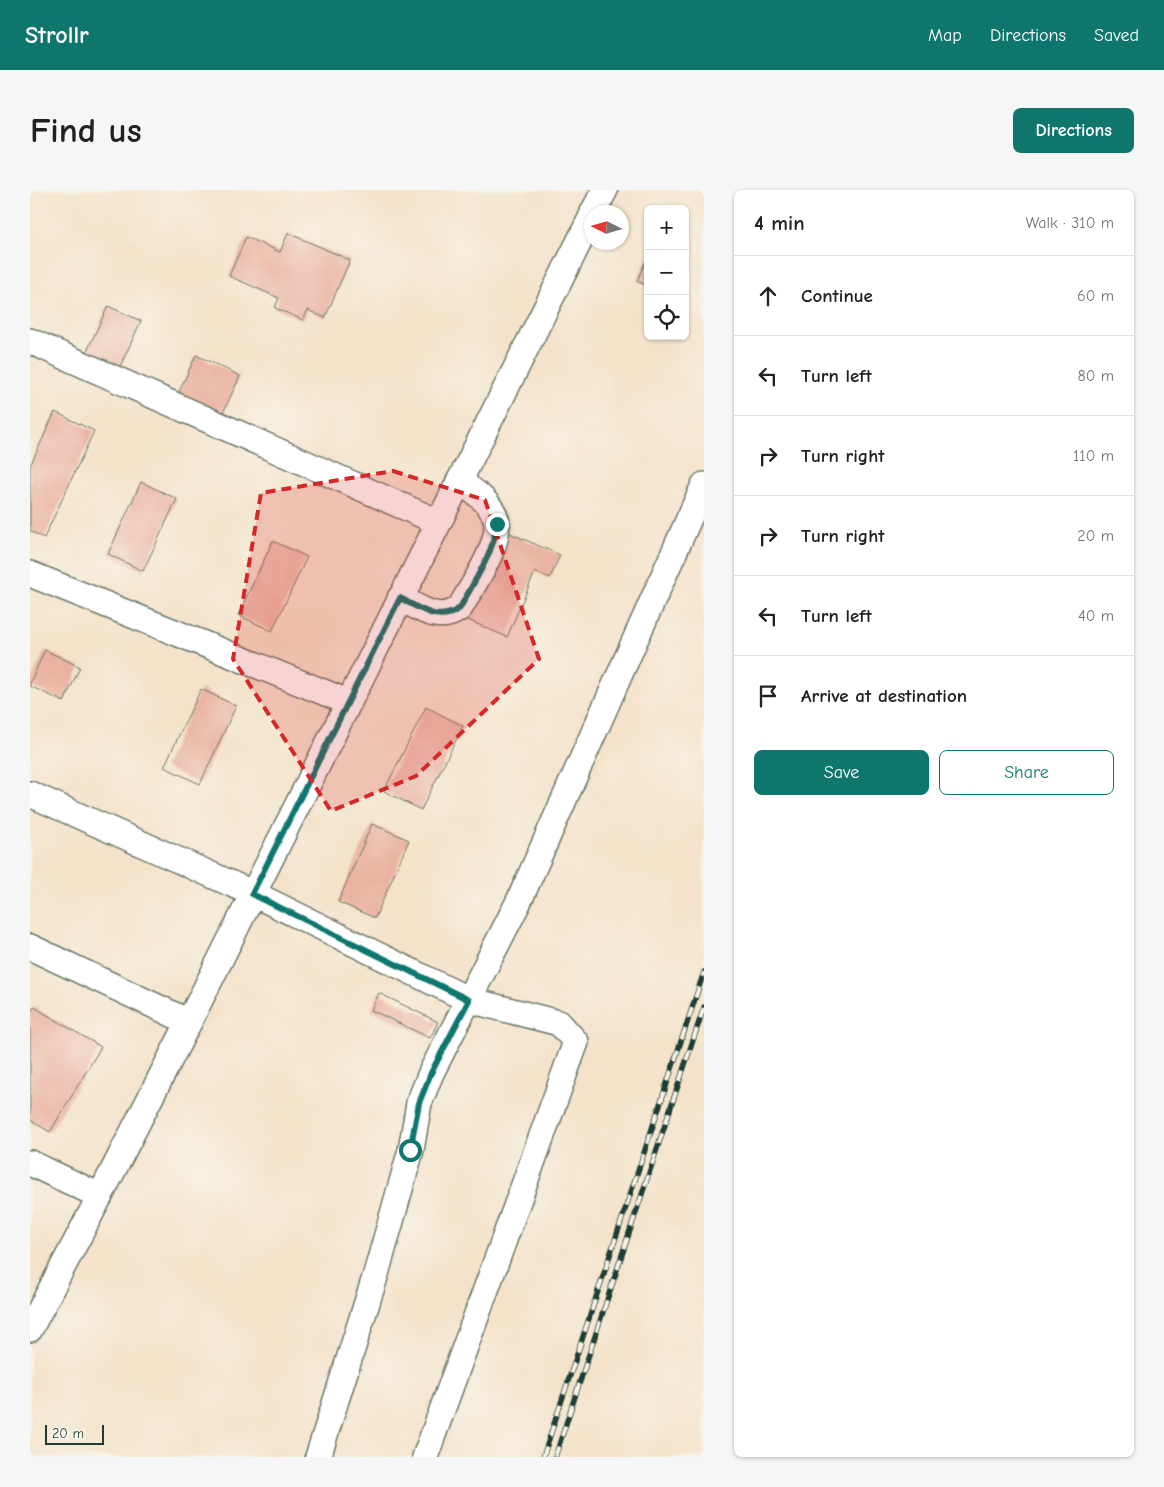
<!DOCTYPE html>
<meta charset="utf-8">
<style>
:root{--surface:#fff;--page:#f6f6f6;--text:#202124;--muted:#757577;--line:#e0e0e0;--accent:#0f766e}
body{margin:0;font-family:"Comic Neue",sans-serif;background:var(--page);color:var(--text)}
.controls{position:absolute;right:15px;top:15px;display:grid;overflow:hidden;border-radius:8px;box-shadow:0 1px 4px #0004}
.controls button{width:45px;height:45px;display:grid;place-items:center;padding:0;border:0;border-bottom:1px solid var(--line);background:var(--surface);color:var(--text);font:25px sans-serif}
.compass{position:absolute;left:554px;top:15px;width:45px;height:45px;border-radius:50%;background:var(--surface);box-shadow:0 1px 4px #0004;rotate:275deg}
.scale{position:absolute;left:15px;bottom:12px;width:59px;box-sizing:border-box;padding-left:5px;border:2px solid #1f3d34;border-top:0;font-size:14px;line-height:18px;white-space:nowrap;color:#1f3d34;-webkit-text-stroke:4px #f7f3e8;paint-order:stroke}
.stop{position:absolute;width:15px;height:15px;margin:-11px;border:4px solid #0f766e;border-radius:50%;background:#fff}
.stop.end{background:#0f766e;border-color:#fff;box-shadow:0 1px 5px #0008}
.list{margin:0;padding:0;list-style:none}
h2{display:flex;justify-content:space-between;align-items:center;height:65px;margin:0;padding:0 20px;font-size:21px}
h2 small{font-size:16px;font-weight:400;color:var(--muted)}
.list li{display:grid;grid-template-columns:32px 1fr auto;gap:15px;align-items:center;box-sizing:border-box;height:80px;padding:0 20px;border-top:1px solid var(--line)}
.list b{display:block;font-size:19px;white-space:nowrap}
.list em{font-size:16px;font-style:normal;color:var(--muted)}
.actions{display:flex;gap:10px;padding:15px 20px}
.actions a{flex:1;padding:11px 0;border:1px solid var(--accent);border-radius:8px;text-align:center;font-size:18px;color:var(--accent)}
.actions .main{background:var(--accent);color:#fff}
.icon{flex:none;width:28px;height:28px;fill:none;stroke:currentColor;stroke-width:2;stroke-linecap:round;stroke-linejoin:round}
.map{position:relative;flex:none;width:674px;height:1267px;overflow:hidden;border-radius:8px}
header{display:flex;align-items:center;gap:30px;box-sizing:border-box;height:70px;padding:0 25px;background:var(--accent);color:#fff}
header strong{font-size:24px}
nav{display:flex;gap:28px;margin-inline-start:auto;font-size:18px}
.intro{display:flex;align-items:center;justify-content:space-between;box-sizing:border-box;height:120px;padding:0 30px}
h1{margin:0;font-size:35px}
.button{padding:12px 22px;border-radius:8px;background:var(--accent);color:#fff;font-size:18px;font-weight:700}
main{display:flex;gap:30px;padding:0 30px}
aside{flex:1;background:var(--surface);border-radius:8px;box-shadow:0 1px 4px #0004}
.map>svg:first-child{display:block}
.building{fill:#eab2a0}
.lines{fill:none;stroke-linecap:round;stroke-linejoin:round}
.minor-casing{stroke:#6a7768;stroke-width:28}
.minor{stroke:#fff;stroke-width:25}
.rail-casing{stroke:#1f3d34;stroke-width:5.5}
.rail{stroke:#f7f3e8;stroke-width:4;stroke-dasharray:11;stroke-linecap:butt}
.route{stroke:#0f766e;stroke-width:6}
.marked{fill:#d62828;fill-opacity:0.2;stroke:#d62828;stroke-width:4;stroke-dasharray:10 6;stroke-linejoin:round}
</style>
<header>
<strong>Strollr</strong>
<nav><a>Map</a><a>Directions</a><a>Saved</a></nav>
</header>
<div class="intro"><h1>Find us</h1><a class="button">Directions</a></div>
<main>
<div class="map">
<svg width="674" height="1267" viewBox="0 0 674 1267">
<rect width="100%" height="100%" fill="#f7f3e8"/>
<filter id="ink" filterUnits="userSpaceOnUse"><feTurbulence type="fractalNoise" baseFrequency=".02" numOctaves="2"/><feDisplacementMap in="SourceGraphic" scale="10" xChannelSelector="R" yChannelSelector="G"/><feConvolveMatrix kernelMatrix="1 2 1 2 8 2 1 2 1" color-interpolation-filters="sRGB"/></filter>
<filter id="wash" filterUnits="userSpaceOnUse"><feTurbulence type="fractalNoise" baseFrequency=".0096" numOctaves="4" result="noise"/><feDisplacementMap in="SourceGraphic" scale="20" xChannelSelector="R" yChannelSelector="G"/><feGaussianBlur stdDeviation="1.12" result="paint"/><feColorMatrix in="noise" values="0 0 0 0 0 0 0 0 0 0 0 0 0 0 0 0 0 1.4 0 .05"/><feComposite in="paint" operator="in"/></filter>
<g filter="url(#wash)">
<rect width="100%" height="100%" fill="#f4e3ca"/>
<g id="blocks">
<!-- building -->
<g class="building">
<polygon points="258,43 320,70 295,128 278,120 273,130 245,118 249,108 199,86 216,47 250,62"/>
<polygon points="618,66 618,96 607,91"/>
<polygon points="78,116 111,131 89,179 56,163"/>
<polygon points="166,165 210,186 191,227 147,206"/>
<polygon points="25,222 64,241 14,348 0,341 0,276"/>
<polygon points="111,292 147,309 113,381 78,364"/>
<polygon points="475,341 530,365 520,388 505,382 477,447 436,429"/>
<polygon points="243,351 277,367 242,441 208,425"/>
<polygon points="15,460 50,477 34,512 0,496 0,493"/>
<polygon points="171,499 206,516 170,594 134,577"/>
<polygon points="396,517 433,536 391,620 354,601"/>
<polygon points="342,634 379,650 345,728 308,712"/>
<polygon points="349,803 408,832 400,848 341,820"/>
<polygon points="4,817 71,857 20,942 0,930 0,824"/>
</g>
</g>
</g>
<g filter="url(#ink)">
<use href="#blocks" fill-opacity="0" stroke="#6a7768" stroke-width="1"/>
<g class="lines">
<!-- minor casing -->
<g class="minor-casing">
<g id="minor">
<polyline points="563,22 575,0"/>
<polyline points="0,151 408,332"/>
<polyline points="0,384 318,512"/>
<path d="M370,408c20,10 39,26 60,10 11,-21 45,-68 35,-92 -7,-16 -23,-26 -36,-35"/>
<polyline points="0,604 222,703 439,810 529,833 546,852 395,1267"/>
<polyline points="0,757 159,832"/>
<polyline points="0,973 70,1006"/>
<polyline points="0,1139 70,1006 159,832 562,26"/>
<polyline points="288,1267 346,1084 381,960 389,913 401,883 489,711 674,295"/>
</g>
</g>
<!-- minor -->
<use href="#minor" class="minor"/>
<!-- rail casing -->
<g class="rail-casing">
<g id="rail">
<polyline points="513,1267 674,782"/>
<polyline points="525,1267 674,817"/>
</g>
</g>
<!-- rail -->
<use href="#rail" class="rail"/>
</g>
</g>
<g class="lines" filter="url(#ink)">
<!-- route -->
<path class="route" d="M380,960l9,-47 12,-30 38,-73 -217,-106 148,-296c20,10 39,26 60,10 14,-27 33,-53 37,-84"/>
</g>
<!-- marked area -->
<path class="marked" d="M363,281l92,29 54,159 -123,117 -85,35 -98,-152 28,-166z"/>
</svg>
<div class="controls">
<button>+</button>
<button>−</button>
<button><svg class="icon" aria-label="locate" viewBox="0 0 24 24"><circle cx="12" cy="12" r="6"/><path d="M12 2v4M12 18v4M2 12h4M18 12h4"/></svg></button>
</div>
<svg class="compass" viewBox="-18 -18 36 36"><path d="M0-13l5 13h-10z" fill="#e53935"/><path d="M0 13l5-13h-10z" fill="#757577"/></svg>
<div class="scale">20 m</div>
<div class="stop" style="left:380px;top:960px"></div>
<div class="stop end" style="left:467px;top:334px"></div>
</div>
<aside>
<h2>4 min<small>Walk · 310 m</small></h2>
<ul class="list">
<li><svg class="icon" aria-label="ahead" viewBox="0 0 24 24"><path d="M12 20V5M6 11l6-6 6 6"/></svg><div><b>Continue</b></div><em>60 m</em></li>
<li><svg class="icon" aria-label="left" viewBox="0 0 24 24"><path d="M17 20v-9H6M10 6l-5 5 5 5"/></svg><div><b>Turn left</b></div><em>80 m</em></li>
<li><svg class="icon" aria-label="right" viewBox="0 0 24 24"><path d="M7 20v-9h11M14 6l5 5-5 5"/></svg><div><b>Turn right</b></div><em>110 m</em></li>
<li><svg class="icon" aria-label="right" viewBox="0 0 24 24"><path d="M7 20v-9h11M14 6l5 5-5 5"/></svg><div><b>Turn right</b></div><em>20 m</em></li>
<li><svg class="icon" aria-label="left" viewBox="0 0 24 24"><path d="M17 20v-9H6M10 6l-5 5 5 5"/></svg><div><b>Turn left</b></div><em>40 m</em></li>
<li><svg class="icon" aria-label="arrive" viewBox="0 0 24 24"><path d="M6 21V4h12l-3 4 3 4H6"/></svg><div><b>Arrive at destination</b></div></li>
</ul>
<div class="actions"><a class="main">Save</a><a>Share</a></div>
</aside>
</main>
